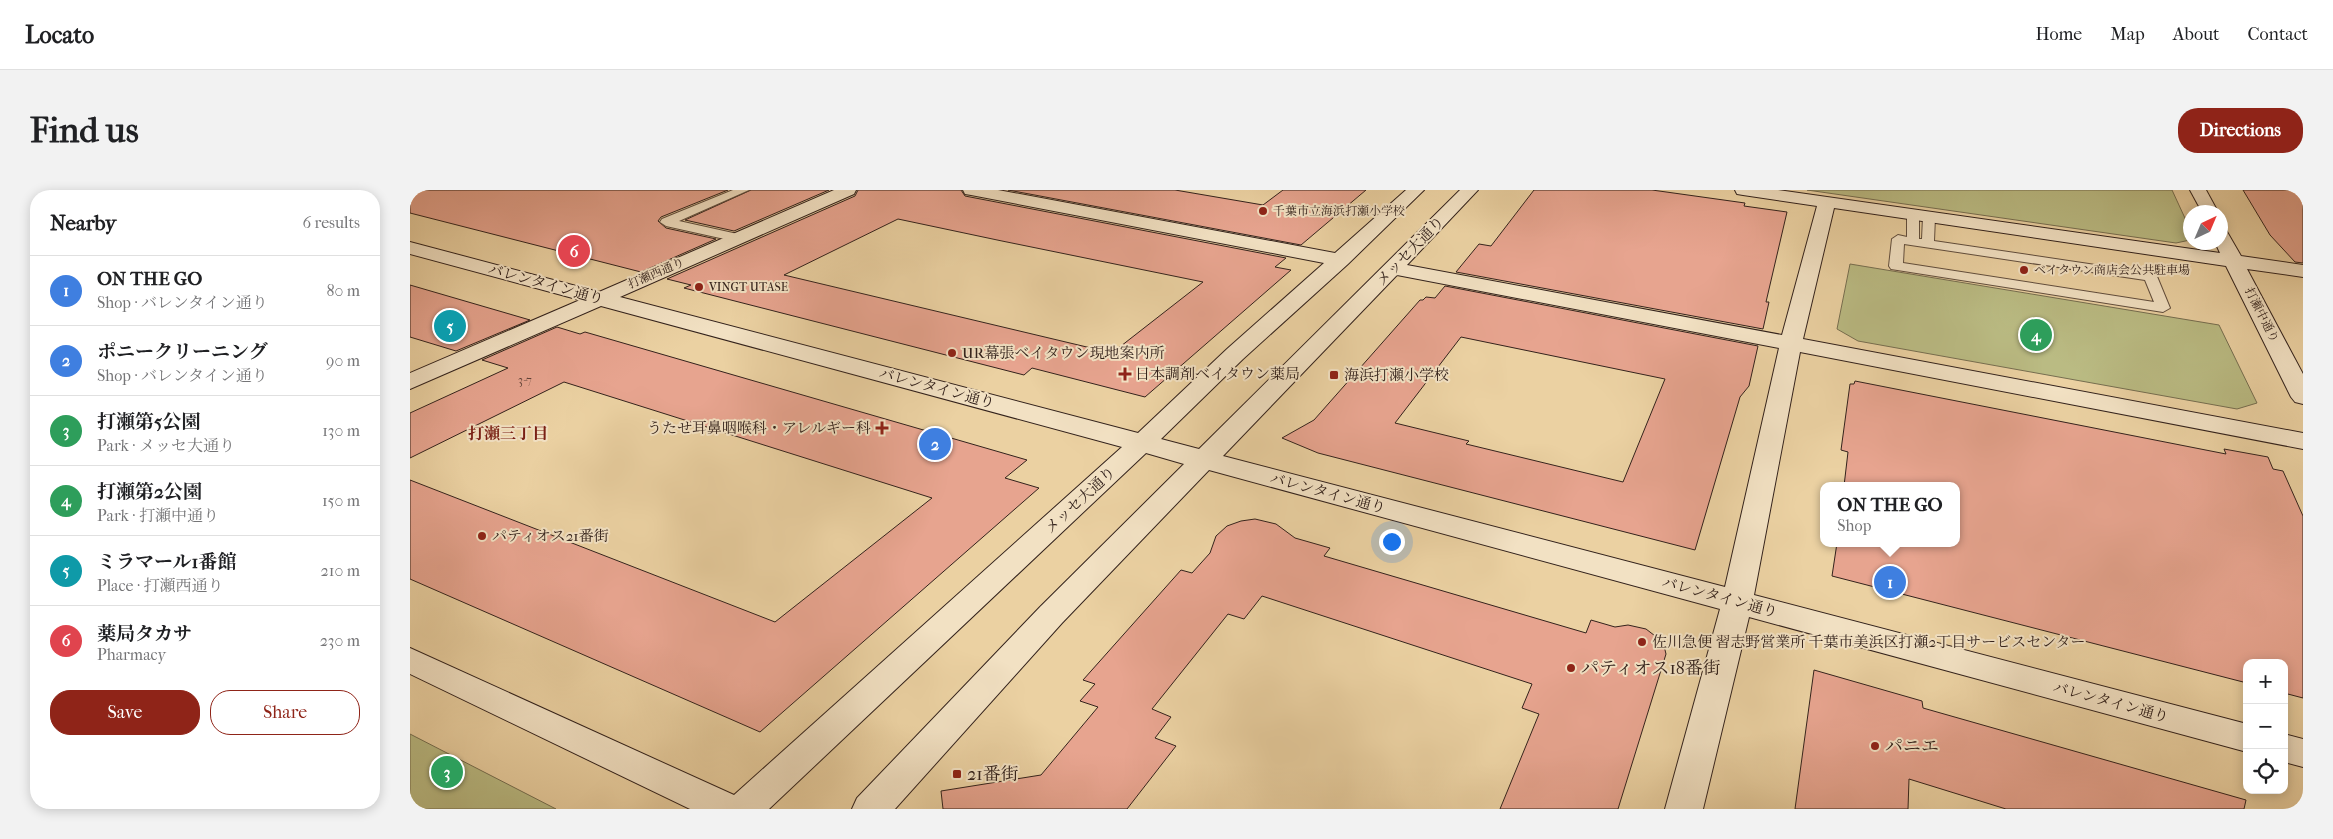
<!DOCTYPE html>
<meta charset="utf-8">
<style>
:root{--surface:#fff;--page:#f2f2f2;--text:#202124;--muted:#757577;--line:#e0e0e0;--accent:#8f2418}
body{margin:0;font-family:"IM FELL French Canon","Noto Serif JP",serif;background:var(--page);color:var(--text)}
.controls{position:absolute;right:15px;bottom:15px;display:grid;overflow:hidden;border-radius:10px;box-shadow:0 2px 12px #0003}
.controls button{width:45px;height:45px;display:grid;place-items:center;padding:0;border:0;border-bottom:1px solid var(--line);background:var(--surface);color:var(--text);font:25px sans-serif}
.compass{position:absolute;left:1773px;top:15px;width:45px;height:45px;border-radius:50%;background:var(--surface);box-shadow:0 2px 12px #0003;rotate:44deg}
.you{position:absolute;left:981px;top:351px;width:18px;height:18px;margin:-12px;border:4px solid #fff;border-radius:50%;background:#1a73e8;box-shadow:0 0 0 8px #1a73e833}
.badge{display:grid;place-items:center;width:32px;height:32px;border-radius:50%;background:var(--accent);color:#fff;font-size:16px;font-weight:700}
.pin{position:absolute;translate:-50% -50%;border:2px solid #fff;box-shadow:0 1px 5px #0006}
.popup{position:absolute;left:1410px;top:292px;width:140px;height:65px;box-sizing:border-box;display:grid;place-content:center;border-radius:10px;background:var(--surface);filter:drop-shadow(0 1px 4px #0005);font-size:16px;white-space:nowrap;color:var(--muted)}
.popup b{font-size:19px;color:var(--text)}
.popup::after{content:'';position:absolute;left:50%;top:100%;margin-left:-10px;border:10px solid transparent;border-top-color:var(--surface)}
.list{margin:0;padding:0;list-style:none}
h2{display:flex;justify-content:space-between;align-items:center;height:65px;margin:0;padding:0 20px;font-size:21px}
h2 small{font-size:16px;font-weight:400;color:var(--muted)}
.list li{display:grid;grid-template-columns:32px 1fr auto;gap:15px;align-items:center;box-sizing:border-box;height:70px;padding:0 20px;border-top:1px solid var(--line)}
.list b{display:block;font-size:19px;white-space:nowrap}
.list p{margin:0;font-size:16px;white-space:nowrap;color:var(--muted)}
.list em{font-size:16px;font-style:normal;color:var(--muted)}
.actions{display:flex;gap:10px;padding:15px 20px}
.actions a{flex:1;padding:11px 0;border:1px solid var(--accent);border-radius:20px;text-align:center;font-size:18px;color:var(--accent)}
.actions .main{background:var(--accent);color:#fff}
.icon{flex:none;width:28px;height:28px;fill:none;stroke:currentColor;stroke-width:2;stroke-linecap:round;stroke-linejoin:round}
.map{position:relative;flex:none;width:1893px;height:619px;overflow:hidden;border-radius:20px}
header{display:flex;align-items:center;gap:30px;box-sizing:border-box;height:70px;padding:0 25px;background:var(--surface);border-bottom:1px solid var(--line)}
header strong{font-size:24px}
nav{display:flex;gap:28px;margin-inline-start:auto;font-size:18px}
.intro{display:flex;align-items:center;justify-content:space-between;box-sizing:border-box;height:120px;padding:0 30px}
h1{margin:0;font-size:35px}
.button{padding:12px 22px;border-radius:20px;background:var(--accent);color:#fff;font-size:18px;font-weight:700}
main{display:flex;gap:30px;padding:0 30px}
aside{flex:1;background:var(--surface);border-radius:20px;box-shadow:0 2px 12px #0003}
.map>svg:first-child{display:block}
.green{fill:#babb83;stroke:#766e50}
.building{fill:#e7a48f;stroke:#33221c;fill-rule:evenodd}
.lines{fill:none;stroke-linecap:round;stroke-linejoin:round}
.lane-casing{stroke:#614e3e;stroke-width:2}
.secondary-casing{stroke:#33221c;stroke-width:2}
.lane{fill:#f2e1c3;fill-rule:evenodd}
.secondary{fill:#f2e1c3;fill-rule:evenodd}
.poi-dot{fill:#8f2418;stroke:#f2e1c3;stroke-width:2}
.labels{text-anchor:middle;stroke-width:4;stroke-linejoin:round;paint-order:stroke}
.far-poi-label{font-size:12px;fill:#33221c;stroke:#f2e1c3;text-anchor:start}
.far-street-label{font-size:12px;fill:#33221c;stroke:#f2e1c3}
.number-label{font-size:12px;fill:#604239}
.street-label{font-size:15px;fill:#33221c;stroke:#f2e1c3}
.poi-label{font-size:15px;fill:#33221c;stroke:#f2e1c3;text-anchor:start}
.neighbourhood-label{font-size:16px;font-weight:bold;fill:#7a1f14;stroke:#f2e1c3}
.near-poi-label{font-size:18px;fill:#33221c;stroke:#f2e1c3;text-anchor:start}
</style>
<header>
<strong>Locato</strong>
<nav><a>Home</a><a>Map</a><a>About</a><a>Contact</a></nav>
</header>
<div class="intro"><h1>Find us</h1><a class="button">Directions</a></div>
<main>
<aside>
<h2>Nearby<small>6 results</small></h2>
<ul class="list">
<li><span class="badge" style="background:#3f7fe0">1</span><div><b>ON THE GO</b><p>Shop · バレンタイン通り</p></div><em>80 m</em></li>
<li><span class="badge" style="background:#3f7fe0">2</span><div><b>ポニークリーニング</b><p>Shop · バレンタイン通り</p></div><em>90 m</em></li>
<li><span class="badge" style="background:#2e9e5b">3</span><div><b>打瀬第5公園</b><p>Park · メッセ大通り</p></div><em>130 m</em></li>
<li><span class="badge" style="background:#2e9e5b">4</span><div><b>打瀬第2公園</b><p>Park · 打瀬中通り</p></div><em>150 m</em></li>
<li><span class="badge" style="background:#0f9aa8">5</span><div><b>ミラマール1番館</b><p>Place · 打瀬西通り</p></div><em>210 m</em></li>
<li><span class="badge" style="background:#e0444e">6</span><div><b>薬局タカサ</b><p>Pharmacy</p></div><em>230 m</em></li>
</ul>
<div class="actions"><a class="main">Save</a><a>Share</a></div>
</aside>
<div class="map">
<svg width="1893" height="619" viewBox="0 0 1893 619">
<rect width="100%" height="100%" fill="#ebd1a2"/>
<filter id="stains"><feTurbulence type="fractalNoise" baseFrequency=".004" numOctaves="4"/><feColorMatrix values="0 0 0 0 .2 0 0 0 0 .09 0 0 0 0 .02 0 0 0 .5 -.17"/></filter>
<radialGradient id="worn" r=".72"><stop offset=".6" stop-color="#630" stop-opacity="0"/><stop offset="1" stop-color="#630" stop-opacity=".3"/></radialGradient>
<!-- green -->
<g class="green">
<polygon points="1397,0 1762,0 1780,39 1780,50 1766,53"/>
<polygon points="1440,74 1809,135 1847,213 1827,219 1448,151 1427,139"/>
<polygon points="0,544 146,619 0,619"/>
</g>
<!-- building -->
<g class="building">
<polygon points="0,0 318,0 251,27 248,31 256,38 306,49 231,82 0,23"/>
<polygon points="341,0 419,0 324,41 275,30"/>
<path d="M448,0h103l4,6 321,62 -11,9 16,3 -146,127 -113,-29 -8,7 -340,-87 7,-3 -24,-6 188,-83zM488,29l104,22 201,41 -91,71 -328,-78z"/>
<polygon points="598,0 765,0 853,15 873,0 956,0 891,55"/>
<polygon points="1124,0 1242,0 1335,13 1334,16 1377,22 1356,112 1359,112 1353,139 1046,82 1069,54 1081,56"/>
<polygon points="1833,0 1893,0 1893,73 1885,72 1860,45"/>
<polygon points="0,95 120,130 46,161 0,147"/>
<path d="M1035,96l313,60 -9,40 -9,11 -45,153 -377,-97 -36,-15 32,-18 106,-120h3l3,-3 9,1zM1051,147l204,42 -42,103 -157,-38 3,-3 -74,-18z"/>
<polygon points="147,137 170,144 175,142 617,270 595,288 629,298 350,542 0,389 0,290 365,432 522,308 154,192 0,268 0,223 98,178 72,170"/>
<polygon points="1445,191 1816,264 1814,259 1858,267 1863,279 1873,281 1893,326 1893,508 1874,503 1874,473 1837,473 1837,493 1422,386 1427,353 1546,353 1546,296 1434,296 1438,262 1431,260 1440,194 1444,194"/>
<polygon points="845,329 866,334 885,348 920,358 914,366 1176,443 1181,430 1205,437 1218,435 1236,439 1253,452 1256,464 1208,619 1090,619 1129,524 1112,518 1122,494 852,406 834,429 818,424 742,519 761,527 745,548 766,556 717,619 533,619 531,601 631,585 688,517 670,511 685,494 673,490 771,380 782,383 800,363 806,346 817,336 831,331"/>
<polygon points="1404,480 1512,511 1513,518 1836,610 1834,619 1596,619 1499,589 1498,619 1385,619"/>
</g>
<g class="lines">
<!-- lane casing -->
<g class="lane-casing">
<g id="lane">
<polygon points="323,0 339,0 269,31 332,45 334,48 332,51 328,52 256,36 250,32 252,29"/>
<path d="M1503,20l6,4v25h3l1,-22 6,-4 6,4 -1,24 222,33 14,34 -7,4 -272,-43 -2,-3 3,-27 6,-4 9,2v-23zM1494,54l241,36 9,22 -251,-39z"/>
</g>
</g>
<!-- secondary casing -->
<g class="secondary-casing">
<g id="secondary">
<path d="M424,0h22l-2,4 -234,103 518,136 89,-84 97,-86 -353,-68 -6,-1 -2,-4h35l337,63 71,-63h18l-76,74 -105,95 -82,80 38,10 261,-259h18l-71,75 375,70 35,-129 -74,-11 -6,-1 -2,-4h43l442,63 -5,-11h5v-13l6,1 15,26 62,9v12l-56,-8 56,105v30l-8,-2 -4,-5 -65,-131 -392,-58 -31,131 500,94v16l-503,-97 -46,243 493,129v28l-498,-135 -46,192h-38l55,-200 -511,-139 -147,153 -167,186h-43l5,-11 183,-191 144,-143 -38,-11 -377,356h-79l-280,-135v-26l324,147 388,-348 -521,-141 -191,83v-16l170,-73 -170,-46v-12l189,50zM987,85l382,73 -54,239 -502,-131z"/>
<polygon points="1780,0 1796,0 1808,22 1792,22"/>
<polygon points="1874,544 1893,549 1893,577 1874,572"/>
</g>
</g>
<!-- lane -->
<use href="#lane" class="lane"/>
<!-- secondary -->
<use href="#secondary" class="secondary"/>
</g>
<!-- markers -->
<g class="poi-dot">
<circle cx="853" cy="21" r="5"/>
<circle cx="1614" cy="80" r="5"/>
<circle cx="289" cy="97" r="5"/>
<circle cx="542" cy="163" r="5"/>
<path d="M712.5 176.5h5v5h5v5h-5v5h-5v-5h-5v-5h5z"/>
<rect x="919" y="180" width="10" height="10" rx="2.5"/>
<path d="M469.5 230.5h5v5h5v5h-5v5h-5v-5h-5v-5h5z"/>
<circle cx="72" cy="346" r="5"/>
<circle cx="1232" cy="452" r="5"/>
<circle cx="1161" cy="478" r="5"/>
<circle cx="1465" cy="556" r="5"/>
<rect x="542" y="579" width="10" height="10" rx="2.5"/>
</g>
<g class="labels">
<!-- far-poi labels -->
<g class="far-poi-label">
<text x="863" y="25">千葉市立海浜打瀬小学校</text>
<text x="1624" y="84">ベイタウン商店会公共駐車場</text>
<text x="299" y="101">VINGT UTASE</text>
</g>
<!-- far-street labels -->
<g class="far-street-label">
<text transform="translate(246 83) rotate(-23)" y="4">打瀬西通り</text>
<text transform="translate(1852 125) rotate(63)" y="4">打瀬中通り</text>
</g>
<!-- number labels -->
<g class="number-label">
<text x="115" y="194">3-7</text>
</g>
<!-- street labels -->
<g class="street-label">
<text transform="translate(1000 61) rotate(-46)" y="5">メッセ大通り</text>
<text transform="translate(136 94) rotate(15)" y="5">バレンタイン通り</text>
<text transform="translate(527 198) rotate(15)" y="5">バレンタイン通り</text>
<text transform="translate(918 303) rotate(15)" y="5">バレンタイン通り</text>
<text transform="translate(670 310) rotate(-43)" y="5">メッセ大通り</text>
<text transform="translate(1310 407) rotate(15)" y="5">バレンタイン通り</text>
<text transform="translate(1701 512) rotate(15)" y="5">バレンタイン通り</text>
</g>
<!-- poi labels -->
<g class="poi-label">
<text x="552" y="168">UR幕張ベイタウン現地案内所</text>
<text x="725" y="189">日本調剤ベイタウン薬局</text>
<text x="934" y="190">海浜打瀬小学校</text>
<text x="461" y="243" text-anchor="end">うたせ耳鼻咽喉科・アレルギー科</text>
<text x="82" y="351">パティオス21番街</text>
<text x="1242" y="457">佐川急便 習志野営業所 千葉市美浜区打瀬2丁目サービスセンター</text>
</g>
<!-- neighbourhood labels -->
<g class="neighbourhood-label">
<text x="98" y="249">打瀬三丁目</text>
</g>
<!-- near-poi labels -->
<g class="near-poi-label">
<text x="1171" y="484">パティオス18番街</text>
<text x="1475" y="562">パニエ</text>
<text x="557" y="590">21番街</text>
</g>
</g>
<rect width="100%" height="100%" filter="url(#stains)"/>
<rect width="100%" height="100%" fill="url(#worn)"/>
</svg>
<div class="controls">
<button>+</button>
<button>−</button>
<button><svg class="icon" aria-label="locate" viewBox="0 0 24 24"><circle cx="12" cy="12" r="6"/><path d="M12 2v4M12 18v4M2 12h4M18 12h4"/></svg></button>
</div>
<svg class="compass" viewBox="-18 -18 36 36"><path d="M0-13l5 13h-10z" fill="#e53935"/><path d="M0 13l5-13h-10z" fill="#757577"/></svg>
<div class="you"></div>
<div class="pin badge" style="left:1480px;top:392px;background:#3f7fe0">1</div>
<div class="popup"><b>ON THE GO</b>Shop</div>
<div class="pin badge" style="left:525px;top:254px;background:#3f7fe0">2</div>
<div class="pin badge" style="left:37px;top:582px;background:#2e9e5b">3</div>
<div class="pin badge" style="left:1626px;top:145px;background:#2e9e5b">4</div>
<div class="pin badge" style="left:40px;top:136px;background:#0f9aa8">5</div>
<div class="pin badge" style="left:164px;top:61px;background:#e0444e">6</div>
</div>
</main>
